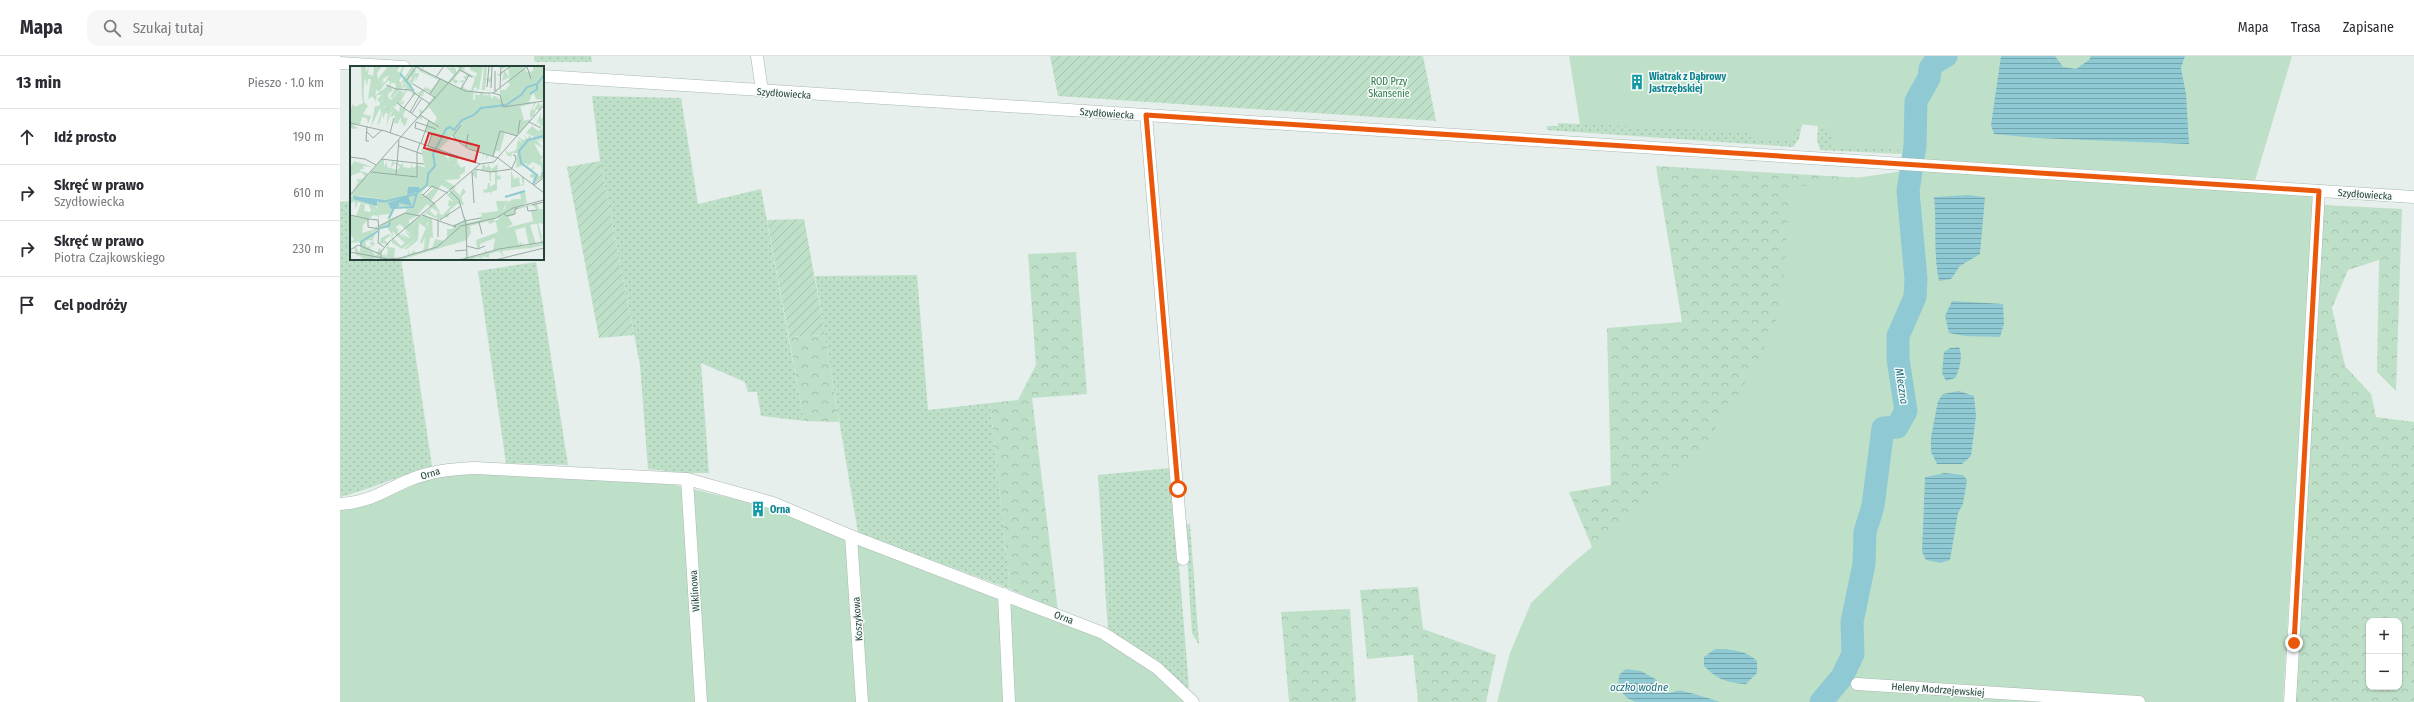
<!DOCTYPE html>
<html lang="pl">
<meta charset="utf-8">
<style>
:root{--surface:#fff;--page:#f7f7f7;--text:#2b2b33;--muted:#7c7c81;--line:#e1e1e2}
body{margin:0;font-family:"Fira Sans Condensed",sans-serif;background:var(--page);color:var(--text)}
.controls{position:absolute;right:12px;bottom:12px;display:grid;overflow:hidden;border-radius:8px;box-shadow:0 1px 3px #0004}
.controls button{width:36px;height:36px;display:grid;place-items:center;padding:0;border:0;border-bottom:1px solid var(--line);background:var(--surface);color:var(--text);font:20px sans-serif}
.stop{position:absolute;width:12px;height:12px;margin:-9px;border:3px solid #ea580c;border-radius:50%;background:#fff}
.stop.end{background:#ea580c;border-color:#fff;box-shadow:0 1px 4px #0008}
.list{margin:0;padding:0;list-style:none}
h2{display:flex;justify-content:space-between;align-items:center;height:52px;margin:0;padding:0 16px;font-size:17px}
h2 small{font-size:13px;font-weight:400;color:var(--muted)}
.list li{display:grid;grid-template-columns:26px 1fr auto;gap:12px;align-items:center;box-sizing:border-box;height:56px;padding:0 16px;border-top:1px solid var(--line)}
.list b{display:block;font-size:15px;white-space:nowrap}
.list p{margin:0;font-size:13px;white-space:nowrap;color:var(--muted)}
.list em{font-size:13px;font-style:normal;color:var(--muted)}
.icon{flex:none;width:22px;height:22px;fill:none;stroke:currentColor;stroke-width:2;stroke-linecap:round;stroke-linejoin:round}
.map{position:relative;flex:none;width:2074px;height:646px;overflow:hidden}
header{display:flex;align-items:center;gap:24px;box-sizing:border-box;height:56px;padding:0 20px;background:var(--surface);border-bottom:1px solid var(--line)}
header strong{font-size:19px}
nav{display:flex;gap:22px;margin-inline-start:auto;font-size:14px}
.search{width:280px;height:36px;background:var(--page);display:flex;align-items:center;gap:10px;box-sizing:border-box;padding:0 14px;border-radius:12px;color:var(--muted);font-size:15px}
main{display:flex}
aside{flex:1;background:var(--surface)}
.map>svg:first-child{display:block}
.grass{fill:url(#grass-dots)}
.forest{fill:url(#forest-crowns);fill-rule:evenodd}
.park{fill:#bfe0c8}
.garden{fill:url(#garden-furrows)}
.water{fill:url(#water-rules)}
.lines{fill:none;stroke-linecap:round;stroke-linejoin:round}
.river{stroke:#8ec9d4;stroke-width:23}
.minor-casing{stroke:#a8b8b2;stroke-width:13}
.minor{stroke:#fff;stroke-width:12}
.route{stroke:#ea580c;stroke-width:5}
.labels{text-anchor:middle;stroke-width:3;stroke-linejoin:round;paint-order:stroke}
.culture-label{font-size:10px;font-weight:bold;fill:#0d838f;stroke:#f7fbf9;text-anchor:start}
.park-label{font-size:10px;fill:#2d7a4b;stroke:#f7fbf9}
.street-label{font-size:10px;fill:#24423a;stroke:#f7fbf9}
.water-label{font-size:11px;font-style:italic;fill:#1c6f80;stroke:#f7fbf9}
.inset-river{fill:none;stroke:#8ec9d4;stroke-width:2}
.inset-road{fill:none;stroke:#98aaa4;stroke-width:1}
.view{fill:#d62828;fill-opacity:0.15;stroke:#d62828;stroke-width:2}
.inset-edge{fill:none;stroke:#24423a;stroke-width:2}
</style>
<header>
<strong>Mapa</strong>
<div class="search"><svg class="icon" aria-label="search" viewBox="0 0 24 24"><circle cx="10" cy="10" r="6"/><path d="M15 15l6 6"/></svg>Szukaj tutaj</div>
<nav><a>Mapa</a><a>Trasa</a><a>Zapisane</a></nav>
</header>
<main>
<aside>
<h2>13 min<small>Pieszo · 1.0 km</small></h2>
<ul class="list">
<li><svg class="icon" aria-label="ahead" viewBox="0 0 24 24"><path d="M12 20V5M6 11l6-6 6 6"/></svg><div><b>Idź prosto</b></div><em>190 m</em></li>
<li><svg class="icon" aria-label="right" viewBox="0 0 24 24"><path d="M7 20v-9h11M14 6l5 5-5 5"/></svg><div><b>Skręć w prawo</b><p>Szydłowiecka</p></div><em>610 m</em></li>
<li><svg class="icon" aria-label="right" viewBox="0 0 24 24"><path d="M7 20v-9h11M14 6l5 5-5 5"/></svg><div><b>Skręć w prawo</b><p>Piotra Czajkowskiego</p></div><em>230 m</em></li>
<li><svg class="icon" aria-label="arrive" viewBox="0 0 24 24"><path d="M6 21V4h12l-3 4 3 4H6"/></svg><div><b>Cel podróży</b></div></li>
</ul>
</aside>
<div class="map">
<svg width="2074" height="646" viewBox="0 0 2074 646">
<defs>
<pattern id="grass-dots" width="8" height="8" patternUnits="userSpaceOnUse"><rect width="8" height="8" fill="#bfe0c8"/><path d="M2 2h.1M6 6h.1" fill="none" stroke="#a4c1ad" stroke-width="1.8" stroke-linecap="round"/></pattern>
<pattern id="forest-crowns" width="20" height="18" patternUnits="userSpaceOnUse"><rect width="20" height="18" fill="#bfe0c8"/><path d="M2 6a3 3 0 1 1 6 0M12 15a3 3 0 1 1 6 0" fill="none" stroke="#a4c1ad"/></pattern>
<pattern id="garden-furrows" width="10" height="10" patternUnits="userSpaceOnUse"><rect width="10" height="10" fill="#bfe0c8"/><path d="M-1 1l2-2M0 10L10 0M9 11l2-2" fill="none" stroke="#a4c1ad"/></pattern>
<pattern id="water-rules" width="6" height="5" patternUnits="userSpaceOnUse"><rect width="6" height="5" fill="#8ec9d4"/><path d="M0 2.5h6" fill="none" stroke="#74a5ad"/></pattern>
</defs>
<rect width="100%" height="100%" fill="#e6efeb"/>
<!-- grass -->
<g class="grass">
<polygon points="194,0 251,0 252,6 195,6"/>
<polygon points="252,40 341,42 358,148 421,133 464,365 421,360 417,336 408,336 405,326 361,307 369,417 346,417 308,413 300,309 260,105"/>
<polygon points="1440,55 1462,68 1459,83 1453,91 1207,74 1207,70 1218,70 1218,67 1240,68"/>
<polygon points="1478,70 1487,71 1563,94 1561,98 1480,94 1477,84"/>
<path d="M11,145v58h50l31,207c-32,9 -60,23 -92,31v-295z"/>
<polygon points="196,206 228,409 166,407 138,215"/>
<polygon points="577,219 588,354 650,347 670,533 518,477 475,220"/>
<path d="M831,412l18,219 -2,3c-24,-22 -48,-46 -79,-58l-10,-157z"/>
<polygon points="850,468 859,589 852,577 845,469"/>
</g>
<!-- forest -->
<g class="forest">
<polygon points="1316,110 1591,126 1587,238 1235,505 1252,491 1229,436 1271,429 1267,272 1342,266"/>
<path d="M1984,149l78,4 -6,182 -19,-19 2,-112 -31,10 -16,38 13,58 26,28 5,23 38,5v280h-119zM2029,565h30v66h-30z"/>
<polygon points="736,196 747,338 692,342 718,555 670,533 650,347 678,344 696,309 688,198"/>
<polygon points="485,279 499,366 464,365 449,281"/>
<polygon points="1078,531 1083,573 1156,599 1146,646 1078,646 1073,599 1027,603 1020,534"/>
<polygon points="1010,553 1016,646 949,646 941,556"/>
</g>
<!-- park -->
<g class="park">
<polygon points="1229,0 1952,0 1914,128 1976,132 1972,156 1943,646 1157,646 1170,597 1191,547 1228,511 1326,430 1359,399 1419,305 1438,260 1445,213 1449,132 1563,115 1565,94 1495,91 1487,71 1459,68 1451,85 1411,82 1407,76 1240,68"/>
<polygon points="140,417 327,427 428,451 768,585 813,615 846,646 0,646 0,454 37,446 92,421"/>
</g>
<!-- garden -->
<g class="garden">
<polygon points="710,0 1083,0 1096,65 718,40"/>
<polygon points="260,105 294,279 259,282 227,111"/>
<polygon points="464,163 485,279 449,281 427,164"/>
</g>
<!-- water -->
<g class="water">
<polygon points="1661,0 1715,0 1723,11 1736,13 1749,4 1751,0 1845,0 1841,12 1846,38 1849,88 1697,82 1654,78 1651,69"/>
<path d="M1628,139l17,2 -5,57 -20,12 -9,13 -12,2c-6,-28 -2,-56 -5,-84z"/>
<polygon points="1612,245 1663,248 1664,268 1660,281 1625,280 1609,277 1605,260"/>
<path d="M1619,291c4,9 1,22 -4,31l-9,3 -4,-8 2,-21 6,-4z"/>
<polygon points="1619,335 1634,340 1636,360 1631,400 1622,408 1597,408 1591,396 1591,381 1598,345 1603,338"/>
<polygon points="1605,417 1623,419 1627,424 1623,448 1618,457 1610,504 1601,507 1586,504 1582,496 1585,421"/>
<path d="M1375,593c16,0 30,1 42,12v12l-11,11c-19,-1 -29,-5 -42,-18v-9z"/>
<path d="M1286,613l15,2 16,9v7c13,12 14,2 26,4 13,3 25,7 37,11h-85l-8,-4 -9,-10 1,-13z"/>
</g>
<g class="lines">
<!-- river -->
<polyline class="river" points="1481,646 1502,621 1513,598 1512,566 1524,508 1525,476 1533,450 1543,372 1557,371 1566,355 1558,303 1558,280 1575,241 1576,223 1568,135 1575,90 1576,45 1589,22 1590,13 1594,7 1606,0"/>
<!-- minor casing -->
<g class="minor-casing">
<g id="minor">
<polyline points="417,0 422,35"/>
<polyline points="0,7 64,11"/>
<polyline points="203,20 2074,141"/>
<polyline points="806,59 843,503"/>
<polyline points="347,423 361,646"/>
<path d="M0,448c31,-2 43,-13 69,-24 22,-9 43,-11 66,-12l212,11 86,24 78,33 252,97 54,35 36,34"/>
<polyline points="511,480 522,646"/>
<polyline points="664,538 669,646"/>
<polyline points="1517,628 1799,646"/>
<polyline points="1950,646 1979,135"/>
</g>
</g>
<!-- minor -->
<use href="#minor" class="minor"/>
</g>
<g class="lines">
<!-- route -->
<polyline class="route" points="838,433 806,59 1979,135 1954,587"/>
</g>
<!-- icons -->
<defs>
<g id="building-bare" transform="scale(1.2)"><path d="M-4-6H4V6H1V3H-1V6H-4ZM-2.5-4.3h1.7v1.8h-1.7ZM.8-4.3h1.7v1.8H.8ZM-2.5-1h1.7V.8h-1.7ZM.8-1h1.7V.8H.8Z" fill="#0f9aa8" stroke="#f7fbf9" stroke-width="2.5" paint-order="stroke"/></g>
</defs>
<g fill-rule="evenodd">
<use href="#building-bare" x="1297" y="26"/>
<use href="#building-bare" x="418" y="453"/>
</g>
<g class="labels">
<!-- culture labels -->
<g class="culture-label">
<text x="1309" y="24">Wiatrak z Dąbrowy<tspan x="1309" dy="12">Jastrzębskiej</tspan></text>
<text x="430" y="457">Orna</text>
</g>
<!-- park labels -->
<g class="park-label">
<text x="1049" y="29">ROD Przy<tspan x="1049" dy="12">Skansenie</tspan></text>
</g>
<!-- street labels -->
<g class="street-label">
<text transform="translate(444 37) rotate(4)" y="4">Szydłowiecka</text>
<text transform="translate(767 57) rotate(4)" y="4">Szydłowiecka</text>
<text transform="translate(2025 138) rotate(4)" y="4">Szydłowiecka</text>
<text transform="translate(90 417) rotate(-17)" y="4">Orna</text>
<text transform="translate(354 535) rotate(-94)" y="4">Wiklinowa</text>
<text transform="translate(724 561) rotate(21)" y="4">Orna</text>
<text transform="translate(517 563) rotate(-94)" y="4">Koszykowa</text>
<text transform="translate(1598 633) rotate(4)" y="4">Heleny Modrzejewskiej</text>
</g>
<!-- water labels -->
<g class="water-label">
<text transform="translate(1562 330) rotate(81)" y="4">Mleczna</text>
<text x="1299" y="635">oczko wodne</text>
</g>
</g>
<!-- overview -->
<g transform="translate(10 10)">
<rect width="194" height="194" fill="#e6efeb"/>
<path d="M11,0h4l1,6 3,-6 -1,8 5,2 1,-10h8l-5,7 1,6 10,-13h12l-3,5 3,2 2,-6 3,-1 -4,8 3,4 -2,-2 -3,5 2,2 11,-17 5,5 -3,2h5v2l-4,7 1,-6 -3,4 -3,-4 -3,11 -2,-5 -3,1 -1,5 -9,10 -2,-1 6,-10 -1,-4h-4l-1,4 3,2 -4,6 1,-3 -5,3h-8l-2,8v-7l15,-12 -1,-4 -5,4 5,-9 -9,6 -3,-2 6,6 -8,1 -2,10 -5,3 3,-20h-3l-1,7 -2,-9 -3,26zM69,0l2,3 3,-3 -1,4 25,12 6,-7 -9,-9 5,2 3,-2 3,3v4l3,-4 -3,-3h7l-7,8 9,-8 -1,5 12,6 1,-4 -7,-3v-4h13l-4,24 -2,-1v3h2l-5,1 2,-1 1,-5 -3,1 -1,12h4l-2,-6 5,2v-3l2,-1 1,1 1,5 1,-4 3,2 1,-3 3,6 1,-3 5,1 -1,8h-4v-6l-5,5 -2,-5 -1,3v-3l-3,1 -1,7 -8,3v4l-2,-3 -2,4 -3,-2 -3,3v-4l-9,-2 -3,3 -1,-3h3l-17,-10 -15,15 1,5 -3,-2 -3,4 4,-8 -1,-5 4,2 11,-15 -7,-5h-3l-1,5 -3,-1 -10,-5 -5,1 5,-1 8,3 8,-6 5,3 8,-10 -20,-9zM111,5l7,4 -5,2 3,3 -8,1 6,2 -4,5 -10,-4 2,-3 4,3 2,-3 -4,-2zM118,10l7,2 -4,12h-3l-7,-4zM134,0h3l-1,13 5,-2v3l-1,3 -4,-3 -1,10h-3zM149,0h16l3,2 1,-2h5l-1,3 3,-3 -5,10 4,-7 2,3 6,-1v-5h11v34l-8,-1 -3,-7 -4,10 7,1 -4,6 2,1 5,-8 1,4 4,-4 -4,9 -4,-2 -2,7 -4,2v-5l4,-10 -15,4 -19,-12v-7l-4,2 2,3 -2,-1 -1,-1 6,-4v3h4l5,-5 -2,-3 2,-5 -8,4 2,-9 -4,4 -4,-1 9,-4 4,6 -1,-11 -5,3zM32,33v7l3,2 6,-4 -2,10 -4,-1 -2,7v-8l-4,12 -2,1 4,-12 -1,-5 -9,19 4,-21h4zM42,40l9,8 -3,10 -4,-1 1,-8 -4,2 2,-9 -4,13zM157,49v4l-3,1v5l-3,-1 -3,2 6,1v5l2,-3 -7,25v-3h-3l-3,5 -4,-1 -4,5 8,-23 -2,-8 -9,32 5,-37 1,3 2,-4 1,4 1,-3 5,2zM191,66l1,7 -4,-1 4,4 -6,-3 7,9 -9,-5 7,13 3,-2 -3,7 3,-1 -3,3 3,-1v14l-10,8 2,-4 -7,-4 4,-3 -10,-8 -7,3 1,-15h-5l-1,4 -4,-2 -2,-5 4,3 7,-3 2,-10 5,3 -6,-7 6,4 3,-1 -2,-4 4,4 1,-4 5,5 -1,-4zM183,96l8,4 1,8 -3,2 -7,-6 2,-2 1,-2 -4,3 -7,-5 3,-1v3zM4,95l19,6 -10,-1 1,3h-3l-1,2 8,2 -10,24 26,3 22,-4 2,-10h13v7l4,3 9,-8 3,-13 19,12 19,-18 2,1v9l-6,-6 -19,18 -11,-6 -10,16 4,3 6,-4 -6,4 5,8h-2l5,4 -4,3 -4,-2 3,-5 -6,-4 -2,2 4,4 -6,-4 -3,3 6,-6 -4,-3 -10,12 -8,4v4l16,-11 5,25 -2,11 4,-1 3,-9 9,2 3,-4v-8h6v-4l11,-4v-6l4,8 12,-3 2,-6h-6l22,-3 -2,-10h11l8,-2h6l-1,-6 5,-1 2,12 -13,-5 -4,1 -4,3 -3,7 41,-8 -7,2 2,5h5v15l-6,-1 4,14h2l-3,1 3,7 -13,3 1,2 -2,-2 -28,3 2,6 -5,-6 -10,3v4l-5,-2 -1,3 -1,-3 -2,4 -1,-3 -10,3h-16l32,-7v-4l2,3 6,-1 2,-13 -15,6v4h-3l-1,-8 22,-8 -2,-7 4,5 1,-10 -3,-2 -4,1 1,3 -6,2 -1,-3 -18,5 1,7 -4,7 -67,20 -26,-2v2h-9l-7,-5 -1,2 -3,-8 2,-3 3,7 3,-11 -12,1 4,-4 -4,-5h12l8,4 6,-5 -3,6 1,2 -5,-1 -4,1h3l-3,1 2,5 4,-1 -1,-4h4l1,3 -4,1 -1,3 6,7 3,-8 3,2 -2,6 5,-2 1,4 2,-8 -3,-4 2,1 8,1 -1,11 14,-3 1,-6 1,5 4,-5 2,3 7,-2 4,-14 -3,9 1,-10 -3,8 -2,-2 6,-14 -7,-5 -1,17 -11,9h-3l12,-11 -14,11 -10,-6v-4l3,2 -5,-5 -6,4 5,4 -1,3 -4,-4 -5,1 2,-6 8,-4 12,12 4,-3 -13,-12 2,7 -7,-11 -14,5 3,-6 3,1 10,-7 -2,-2 4,-4 -12,1v11l-1,-10 -5,-1 -1,-3 6,-3 -1,-3 -7,3 -1,-4 -11,-3 -3,7v-8l-5,3v-7l4,-1 -3,-1 7,-13 -2,-3h6l3,-3 -4,-4 -11,4v-8zM183,139l4,5 -6,1 2,10 -27,7 7,-4 -5,-7 6,-2 1,-5zM53,140l4,3 -2,4 -15,6 4,-11zM50,158l13,13 -9,-7 7,9 -11,-6 8,8 -11,-9 2,-1 -3,-4zM184,158h3l4,19 -5,1 -6,-19zM175,161l4,18 -5,1 -1,-6v6l-3,-5 -1,5 -4,-16zM133,98l4,4 1,-4h2l-2,1 4,4 6,-5 -1,12 3,-1 1,4 -4,1v10l-6,2 1,4 -2,-4 -6,1 -1,-3 4,-1 1,-6h2v4l5,-3v-12h-5l1,2v8h-1l-1,-10 -8,-2zM161,104l3,9 5,-2 1,8 3,-1 -2,-8 3,2v7l-13,3z" fill="#bfe0c8" fill-rule="evenodd"/>
<path d="M66,9l-5,13 5,5 -4,4 1,-6 -6,-1 -7,13 5,-3 -3,5 -5,-2 -2,4 -3,-1 -6,23 3,-23 -5,5 1,-5 -4,1 2,-8 -3,4 -3,-4 12,-9 -1,7 3,3 9,-10 4,3 2,-7 -6,4 -5,-2h6l4,-6v3l4,1v-5zM23,10l7,5 4,-2 -2,3h4l-8,12 1,-3 -3,-1 -1,10 -6,-8 2,-1 1,3 3,-8 9,-2 -11,-5zM13,20l1,16 4,4 -5,8 8,2 -3,8 -1,-6 -5,-1 -2,7 -7,1 5,3 -4,1 -4,-1v-17l3,-7 2,3 8,-4zM50,40l6,3 -3,7 2,2h3l2,-6 -5,14 -4,-4v-4l-3,3zM191,47v6l3,-4 -1,27 -3,-9 -7,3 -7,-3 6,-7 6,5 4,-2 1,-4 -2,2 -2,-5 -3,2zM71,83l5,2 6,35h-5l-6,7v-7h-13l-2,10 -17,4 -37,-5 29,-35h3v7l3,-6v6l10,3 3,-3 -5,-4 -4,5 1,-7 9,4 2,-3v5l8,1v-5l2,5 5,-3 7,3zM94,87l1,4 3,1v6l9,2 1,-3 3,5 4,-2v6l-5,3v4l-14,1 -9,-20zM113,122l3,4 -5,5 3,8 -7,-1 -7,6 -2,8 -4,-2 -4,4 -15,-7 3,-3 11,9 12,-13h-3l1,-6 5,2 -7,-7 7,-6 6,7zM11,137l4,2 -1,6 6,1 4,-9 2,1 -3,2 6,3 -6,2v4l-10,10 -1,8 13,-4 -3,4h4l-6,5h-7l2,-2 -3,-2h-12v-19l6,1zM75,150l7,2 1,20 -5,-1 -1,-3 -2,1 3,-3v-10l-4,1 -2,-4h3z" fill="#bfe0c8"/>
<path d="M185,0h9v29l-6,3 -3,-7 -11,11h-5l5,18 -2,1 10,-2 -15,17 -17,-5 -7,25 -23,-7 -18,-13 -12,13 5,3 3,13 -2,15 -5,-1 -4,10 -16,-4 8,-16 -5,-5 -1,-9 6,-8 3,-14 -7,-2 4,-11 5,3 3,-5 -8,-11 14,-17 4,2 1,-3 1,4 13,3 2,3 3,-4 1,4 7,1v-5h6v3l5,-3v3l15,1 -1,-4 9,2 10,-5 1,-6 9,-8 8,-2 -4,-1z" fill="#bfe0c8"/>
<path d="M86,34l18,10 -13,-1 -3,5 -9,-7zM99,87l9,3 -1,10 -9,-2zM164,133l10,2v4l-20,7 2,-9zM154,151l2,10 -7,3 -4,-9z" fill="#bfe0c8"/>
<path d="M58,121h11l1,4 -13,4zM58,130l4,10 -13,-3v3l-8,3 -3,-6 -10,-1 1,-2 9,3zM5,131l22,2v7l-24,-7z" fill="#8ec9d4"/>
<path class="inset-river" d="M50,7l14,18M180,28l7,-5v-4M183,118l4,-9 -16,-12 -2,-12 9,-11 16,-4M67,127l10,-8 1,-11 7,-8 -2,-12 13,-25 4,-2 4,3 8,-10 12,-5 7,-7 25,-3 15,-10 6,-8 10,-3 7,-9M3,131l34,4 29,-7M155,131l20,-6M39,152l5,-10 19,-1 4,-14M30,162l9,-2 1,-4M11,180v-4l17,-11"/>
<path class="inset-road" d="M64,0l51,25 20,2h8l35,-27M177,1l4,12M110,4l12,7M151,7l10,-7M86,11l8,-11M57,14l9,-13M63,18l23,14M36,19l10,4 14,1 20,14M137,21l2,-21M150,21l1,-21M141,22l1,-22M111,23l8,-14M145,25v-20M143,27l7,2 3,12 41,-6M80,28l10,-15M47,37l21,15M54,42l11,-15M60,46l10,-17M62,47l10,-15M70,49l19,12M66,56l-1,6 27,9M66,56l20,7M179,56l12,6M0,57l35,8 95,33M111,59l-8,11 7,7 9,6 29,9 46,35M17,60l-1,15h3M17,66l6,6 9,-8M40,67l4,-15M168,67l2,-13M71,77l8,-23M49,80l23,8M78,80l4,-12M116,81l2,-13M143,90l7,-25 17,5M0,91l15,2 11,6M31,93l43,5M162,102l4,-9 -1,-4h-2M125,103l16,3 21,-3M21,106l46,5v-25l3,-9M122,106l2,31M46,109l3,-35M184,119l8,-6v-7M100,125l9,9 7,25 1,33 -6,2M72,128l13,10M0,129l113,-129M73,129l9,-9 16,7M182,139l12,-3M177,140l1,5 9,-1M154,148l3,2 8,-2v-5l3,-1M0,149l18,4v8l11,2 -1,14 6,4M72,149l34,12M18,153l10,1 1,9M90,154l21,-14M129,156l3,12M29,160l26,-13 15,3M104,160l10,-5 17,-3M88,171v-18M117,180l11,3 7,-3M0,184l8,-5 22,9M105,185l12,-1M0,186l38,7 12,-1 37,-11 24,-21 35,-8 17,-10 31,-8M117,192l32,-9 45,-7M31,194v-8l7,-9 92,-79 14,-2 50,-57M145,194l49,-12"/>
<path class="view" d="M79,67l50,13 -4,16 -51,-14z"/>
<rect width="194" height="194" class="inset-edge"/>
</g>
</svg>
<div class="controls">
<button>+</button>
<button>−</button>
</div>
<div class="stop" style="left:838px;top:433px"></div>
<div class="stop end" style="left:1954px;top:587px"></div>
</div>
</main>
